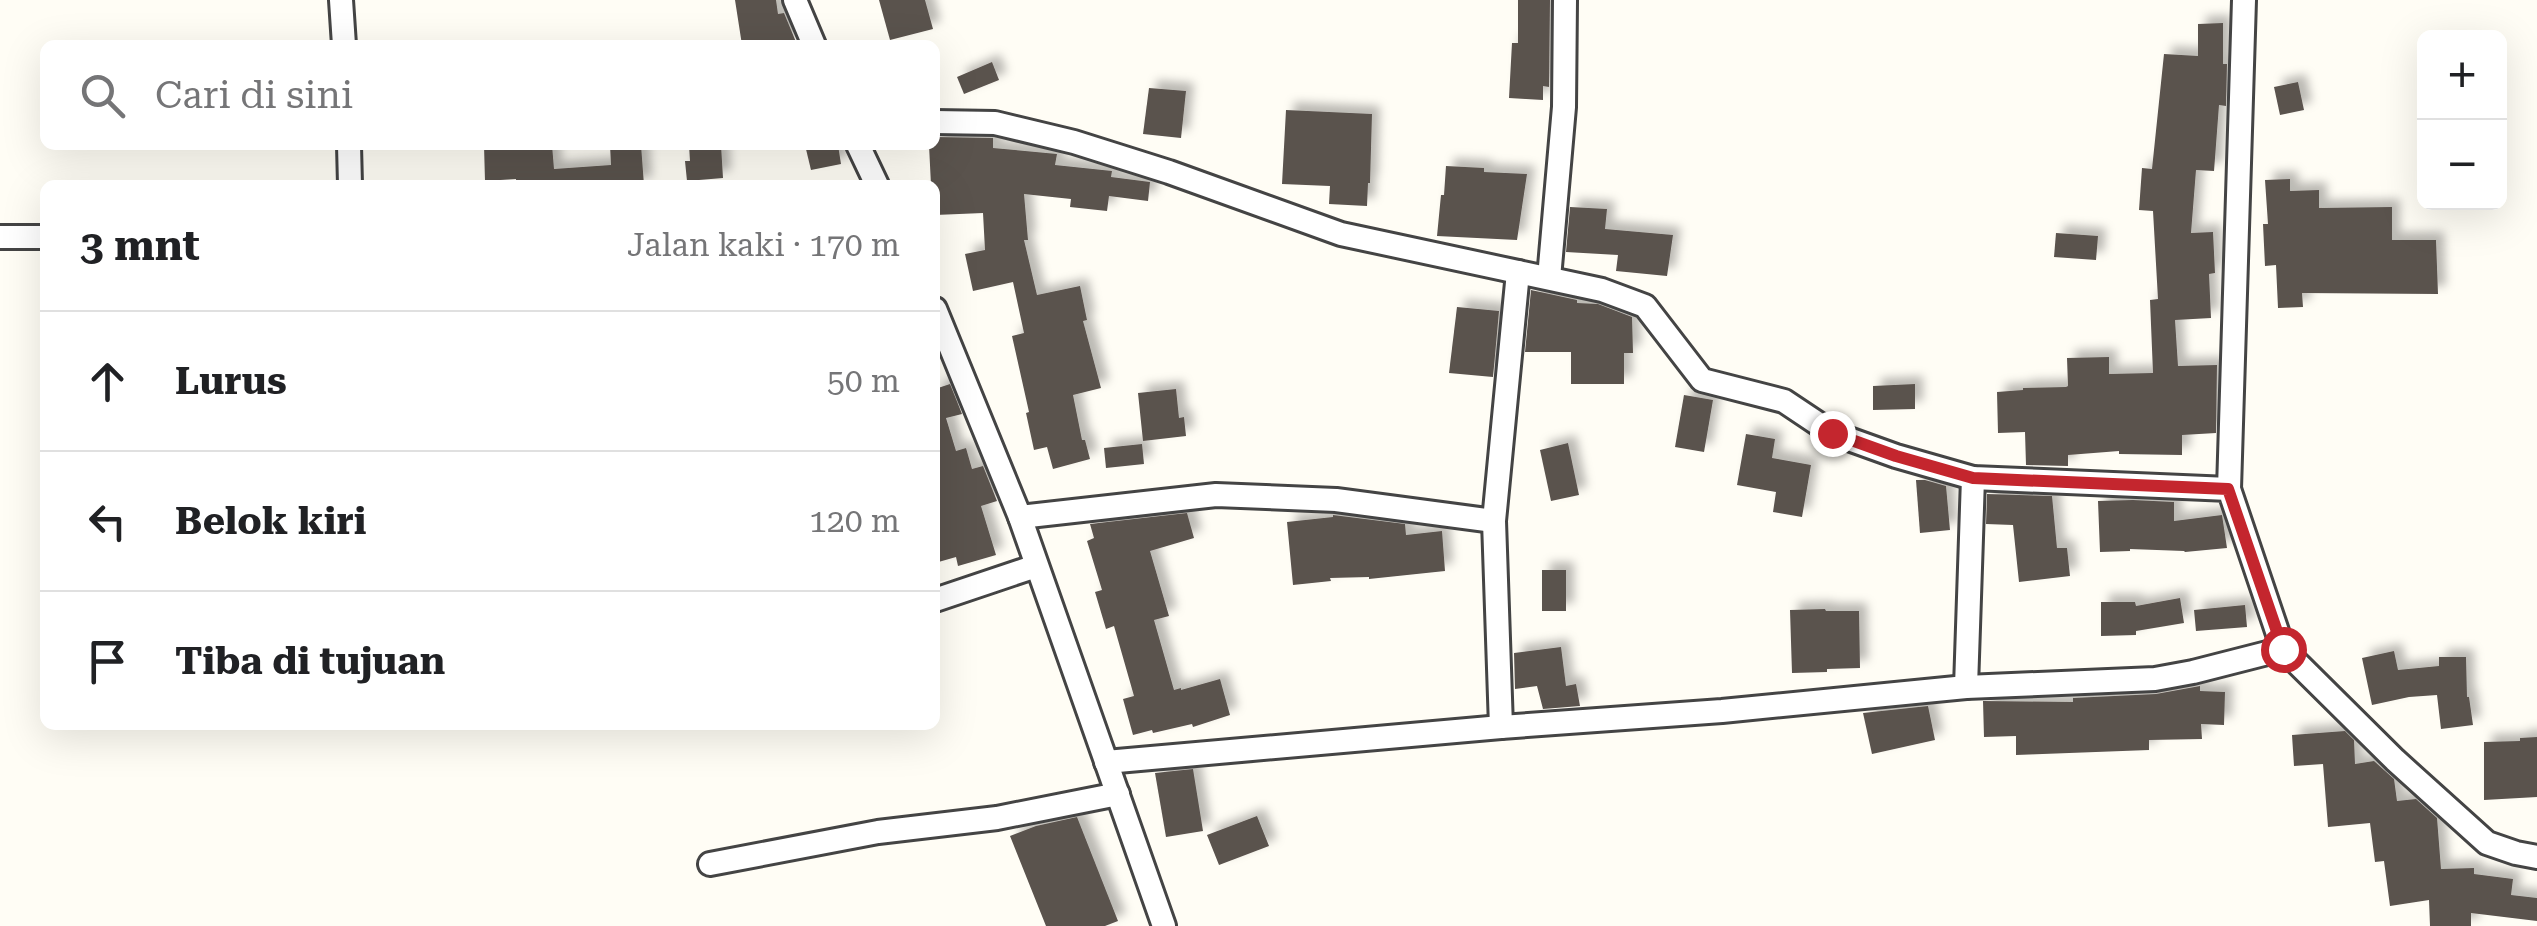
<!DOCTYPE html>
<html lang="id">
<meta charset="utf-8">
<style>
:root{--surface:#fff;--page:#f6f6f6;--text:#202124;--muted:#757577;--line:#e0e0e0}
body{margin:0;font-family:"Roboto Serif",serif;background:var(--page);color:var(--text)}
.controls{position:absolute;right:30px;top:30px;display:grid;overflow:hidden;border-radius:15px;box-shadow:0 10px 40px #0002}
.controls button{width:90px;height:90px;display:grid;place-items:center;padding:0;border:0;border-bottom:2px solid var(--line);background:var(--surface);color:var(--text);font:50px sans-serif}
.stop{position:absolute;width:30px;height:30px;margin:-22px;border:8px solid #c4262e;border-radius:50%;background:#fff}
.stop.end{background:#c4262e;border-color:#fff;box-shadow:0 2px 10px #0008}
.list{margin:0;padding:0;list-style:none}
h2{display:flex;justify-content:space-between;align-items:center;height:130px;margin:0;padding:0 40px;font-size:42px}
h2 small{font-size:32px;font-weight:400;color:var(--muted)}
.list li{display:grid;grid-template-columns:65px 1fr auto;gap:30px;align-items:center;box-sizing:border-box;height:140px;padding:0 40px;border-top:2px solid var(--line)}
.list b{display:block;font-size:38px;white-space:nowrap}
.list em{font-size:32px;font-style:normal;color:var(--muted)}
.icon{flex:none;width:55px;height:55px;fill:none;stroke:currentColor;stroke-width:2;stroke-linecap:round;stroke-linejoin:round}
.map{position:relative;flex:none;width:2537px;height:926px;overflow:hidden}
.search{position:absolute;background:var(--surface);box-shadow:0 10px 40px #0002;left:40px;top:40px;width:900px;height:110px;display:flex;align-items:center;gap:25px;box-sizing:border-box;padding:0 35px;border-radius:15px;color:var(--muted);font-size:38px}
.panel{position:absolute;background:var(--surface);box-shadow:0 10px 40px #0002;left:40px;top:180px;width:900px;height:550px;border-radius:15px}
.map>svg:first-child{display:block}
.building{fill:#5a524d;filter:url(#shadow)}
.lines{fill:none;stroke-linecap:round;stroke-linejoin:round}
.minor-casing{stroke:#444;stroke-width:28}
.minor{stroke:#fff;stroke-width:22}
.route{stroke:#c4262e;stroke-width:12}
</style>
<div class="map">
<svg width="2537" height="926" viewBox="0 0 2537 926">
<defs>
<filter id="shadow"><feDropShadow dx="8" dy="-8" stdDeviation="5" flood-color="#0004"/></filter>
</defs>
<rect width="100%" height="100%" fill="#fffdf5"/>
<!-- building -->
<g class="building">
<polygon points="735,0 776,0 778,14 784,13 796,42 782,45 742,45"/>
<polygon points="879,0 925,0 933,29 890,40"/>
<polygon points="1518,0 1550,0 1549,87 1543,86 1543,100 1509,98 1512,43 1518,43"/>
<polygon points="2223,23 2223,64 2227,64 2226,106 2219,105 2214,171 2196,170 2191,233 2213,232 2215,273 2209,274 2211,318 2175,320 2178,366 2217,365 2216,433 2182,435 2182,455 2119,454 2119,451 2068,455 2068,466 2026,465 2025,432 1998,433 1997,392 2023,390 2023,388 2066,387 2068,386 2067,358 2109,357 2109,374 2153,373 2150,300 2158,299 2153,211 2139,210 2142,168 2152,169 2164,54 2198,56 2198,24"/>
<polygon points="992,62 999,80 964,94 957,77"/>
<polygon points="2298,82 2304,110 2280,115 2274,87"/>
<polygon points="1149,88 1186,91 1181,138 1143,134"/>
<polygon points="1286,110 1372,114 1370,183 1368,183 1367,206 1329,204 1330,186 1282,184"/>
<polygon points="935,137 993,138 993,148 1057,154 1055,165 1112,171 1111,177 1150,182 1148,201 1109,196 1107,211 1070,207 1071,199 1024,194 1028,240 1024,240 1037,295 1080,286 1087,320 1083,321 1101,388 1073,395 1082,440 1085,440 1090,459 1053,469 1047,447 1034,450 1026,413 1029,412 1012,336 1024,333 1013,282 973,291 965,254 985,250 983,213 935,215 935,185 931,185 929,145 935,145"/>
<polygon points="484,145 552,145 554,169 611,165 610,145 641,145 644,185 516,185 516,179 485,181"/>
<polygon points="689,145 721,145 723,178 687,181 685,161 690,161"/>
<polygon points="805,145 838,145 841,164 811,170"/>
<polygon points="1446,166 1484,168 1484,172 1527,174 1517,240 1437,236 1441,195 1444,195"/>
<polygon points="2290,179 2290,191 2319,190 2319,208 2392,207 2392,240 2436,240 2438,294 2302,293 2303,307 2278,308 2276,265 2265,266 2263,224 2268,224 2265,180"/>
<polygon points="1570,207 1607,209 1605,229 1673,235 1667,276 1616,271 1618,255 1566,252"/>
<polygon points="2056,233 2098,236 2096,260 2054,257"/>
<polygon points="1531,290 1577,300 1577,303 1598,304 1632,317 1633,353 1624,353 1624,384 1571,384 1571,352 1525,352"/>
<polygon points="1457,307 1499,311 1493,377 1449,373"/>
<polygon points="950,384 962,414 946,418 956,451 966,448 972,469 983,466 997,501 981,506 996,555 958,566 956,557 935,563 935,389"/>
<polygon points="1915,384 1915,409 1873,410 1873,386"/>
<polygon points="1176,389 1179,418 1184,417 1186,436 1143,441 1138,393"/>
<polygon points="1684,395 1713,400 1704,452 1675,447"/>
<polygon points="1746,434 1775,439 1772,458 1811,465 1802,517 1773,512 1776,492 1737,485"/>
<polygon points="1568,443 1579,495 1551,501 1540,450"/>
<polygon points="1142,444 1144,464 1106,468 1104,448"/>
<polygon points="1916,480 1925,480 1946,486 1950,530 1920,533"/>
<polygon points="1987,494 2052,496 2057,548 2067,548 2070,576 2019,582 2013,525 1986,524"/>
<polygon points="2133,500 2174,502 2174,521 2222,515 2227,548 2185,552 2184,551 2130,549 2130,551 2100,552 2098,501"/>
<polygon points="1187,513 1194,538 1150,551 1169,616 1154,620 1174,690 1181,688 1181,690 1220,679 1230,715 1193,727 1192,724 1153,733 1152,730 1133,735 1123,699 1134,696 1114,626 1106,629 1095,592 1102,590 1087,541 1094,538 1090,524"/>
<polygon points="1333,515 1405,524 1406,535 1442,531 1445,571 1369,579 1369,577 1330,578 1331,581 1293,585 1287,522 1333,517"/>
<rect x="1542" y="570" width="24" height="41"/>
<polygon points="2180,598 2184,623 2136,631 2136,635 2101,636 2101,602 2135,602 2136,606"/>
<polygon points="2245,605 2247,627 2196,631 2194,610"/>
<polygon points="1825,609 1826,611 1859,611 1860,668 1827,669 1827,672 1792,673 1790,610"/>
<polygon points="1561,647 1566,686 1576,684 1580,706 1543,709 1537,686 1515,689 1514,653"/>
<polygon points="2394,651 2398,670 2439,666 2439,657 2466,657 2467,697 2469,697 2473,725 2441,729 2437,695 2409,697 2372,705 2362,658"/>
<polygon points="2200,686 2200,691 2225,692 2224,725 2201,724 2202,739 2149,740 2149,750 2016,755 2016,736 1984,737 1983,701 2073,702 2073,698 2156,694"/>
<polygon points="1928,706 1935,740 1872,754 1863,713"/>
<polygon points="2345,731 2354,740 2355,764 2374,761 2394,779 2397,801 2416,799 2437,818 2441,869 2474,868 2474,874 2513,879 2511,895 2537,898 2537,921 2471,913 2471,926 2430,926 2429,900 2390,906 2384,861 2375,862 2370,823 2328,827 2323,764 2294,766 2292,735"/>
<polygon points="2537,737 2537,797 2484,800 2484,742 2520,741 2520,738"/>
<polygon points="1193,769 1203,831 1166,837 1155,773"/>
<polygon points="1257,816 1269,846 1219,865 1207,835"/>
<polygon points="1077,817 1118,921 1105,926 1046,926 1010,836 1036,826"/>
</g>
<g class="lines">
<!-- minor casing -->
<g class="minor-casing">
<g id="minor">
<polyline points="341,0 344,45"/>
<polyline points="795,0 814,45"/>
<polyline points="935,122 995,123 1074,142 1169,172 1341,234 1602,290 1645,306 1702,380 1784,401 1832,433 1896,456 1973,478 2229,489 2283,649 2395,760 2487,843 2516,853 2537,857"/>
<polyline points="349,145 350,185"/>
<polyline points="858,145 877,185"/>
<polyline points="0,237 45,237"/>
<polyline points="1549,278 1564,107 1565,0"/>
<polyline points="935,309 1020,517 1164,926"/>
<polyline points="2229,489 2244,0"/>
<polyline points="1020,517 1216,495 1336,500 1494,521"/>
<polyline points="935,600 1036,566"/>
<polyline points="1966,687 1973,478"/>
<polyline points="1501,727 1494,521 1518,272"/>
<polyline points="1106,762 1501,727 1722,711 1966,687 2155,679 2193,672 2283,649"/>
<polyline points="710,864 878,832 997,818 1118,794"/>
</g>
</g>
<!-- minor -->
<use href="#minor" class="minor"/>
</g>
<g class="lines">
<!-- route -->
<polyline class="route" points="1832,433 1896,456 1973,478 2228,489 2283,649"/>
</g>
</svg>
<div class="controls">
<button>+</button>
<button>−</button>
</div>
<div class="stop" style="left:2283px;top:649px"></div>
<div class="stop end" style="left:1832px;top:433px"></div>
<div class="search"><svg class="icon" aria-label="search" viewBox="0 0 24 24"><circle cx="10" cy="10" r="6"/><path d="M15 15l6 6"/></svg>Cari di sini</div>
<section class="panel">
<h2>3 mnt<small>Jalan kaki · 170 m</small></h2>
<ul class="list">
<li><svg class="icon" aria-label="ahead" viewBox="0 0 24 24"><path d="M12 20V5M6 11l6-6 6 6"/></svg><div><b>Lurus</b></div><em>50 m</em></li>
<li><svg class="icon" aria-label="left" viewBox="0 0 24 24"><path d="M17 20v-9H6M10 6l-5 5 5 5"/></svg><div><b>Belok kiri</b></div><em>120 m</em></li>
<li><svg class="icon" aria-label="arrive" viewBox="0 0 24 24"><path d="M6 21V4h12l-3 4 3 4H6"/></svg><div><b>Tiba di tujuan</b></div></li>
</ul>
</section>
</div>
